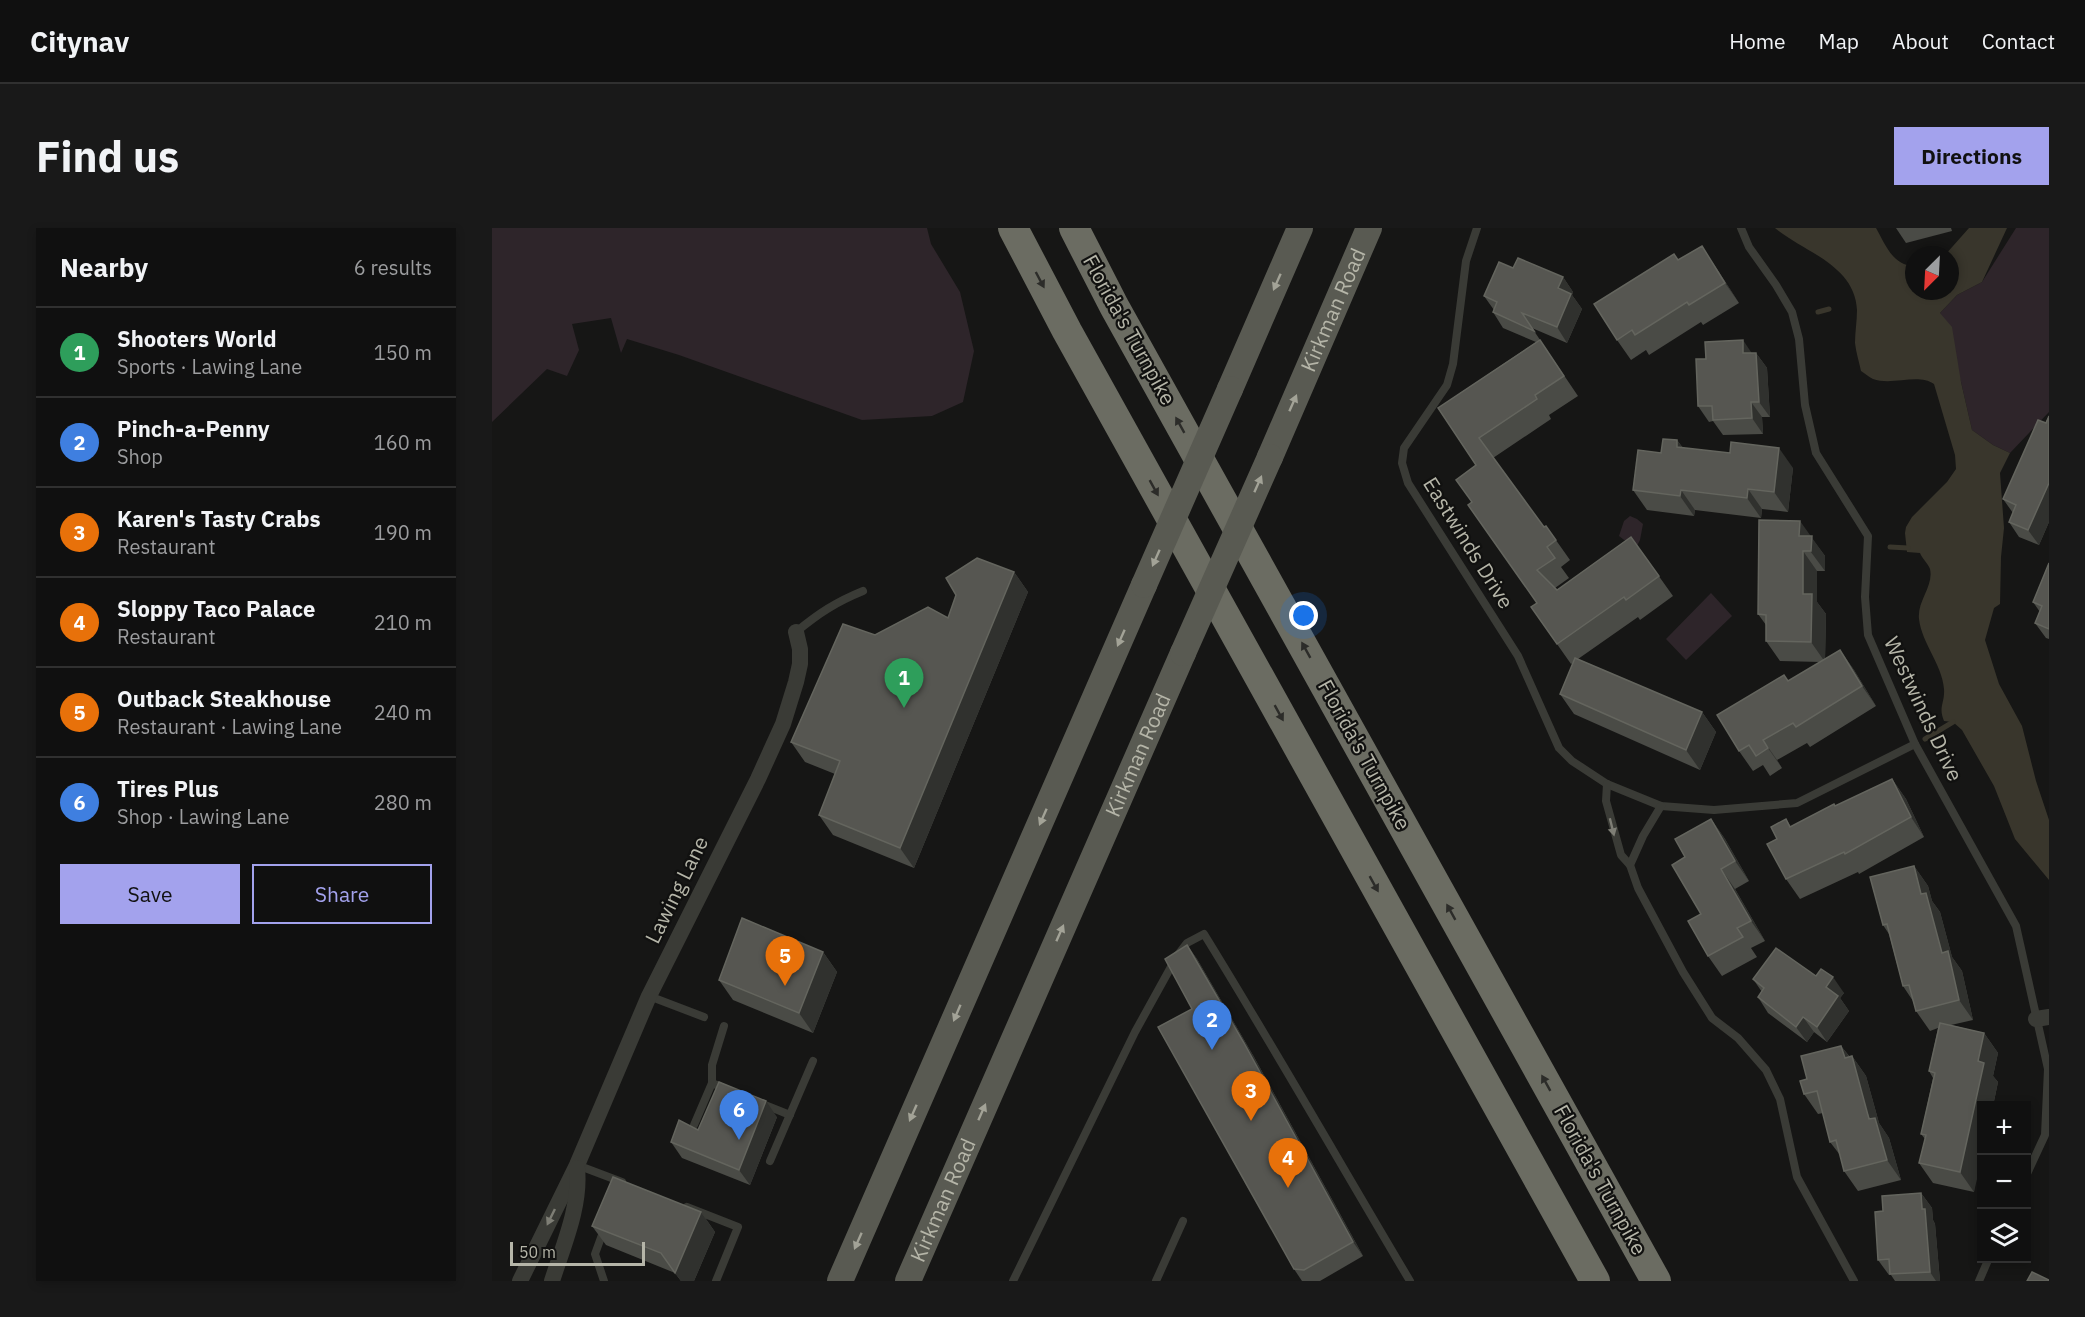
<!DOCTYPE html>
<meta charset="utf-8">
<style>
:root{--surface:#101010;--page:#191919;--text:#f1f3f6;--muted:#9c9d9f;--line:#303030;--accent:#a3a2ed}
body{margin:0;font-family:"IBM Plex Sans",sans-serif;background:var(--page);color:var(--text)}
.controls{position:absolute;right:18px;bottom:18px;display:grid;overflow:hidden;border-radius:0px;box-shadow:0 3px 9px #0003}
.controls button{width:54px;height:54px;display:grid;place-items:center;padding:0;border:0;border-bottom:2px solid var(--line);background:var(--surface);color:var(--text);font:30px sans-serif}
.compass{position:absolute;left:1413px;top:18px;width:54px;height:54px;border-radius:50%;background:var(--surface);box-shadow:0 3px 9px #0003;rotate:204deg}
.scale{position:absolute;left:18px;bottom:15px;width:135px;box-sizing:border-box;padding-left:6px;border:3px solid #b5b5a8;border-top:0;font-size:16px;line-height:21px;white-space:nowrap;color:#b5b5a8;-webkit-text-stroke:4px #111110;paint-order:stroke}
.you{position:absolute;left:812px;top:388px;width:21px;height:21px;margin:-15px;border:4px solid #fff;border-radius:50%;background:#1a73e8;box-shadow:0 0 0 9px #1a73e833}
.badge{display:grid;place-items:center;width:39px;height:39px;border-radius:50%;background:var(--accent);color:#fff;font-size:20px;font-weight:700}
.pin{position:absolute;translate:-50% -50px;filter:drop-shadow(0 2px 3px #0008)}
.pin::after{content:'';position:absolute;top:32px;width:21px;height:18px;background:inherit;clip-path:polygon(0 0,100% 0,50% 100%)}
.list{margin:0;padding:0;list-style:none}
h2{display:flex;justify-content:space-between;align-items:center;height:78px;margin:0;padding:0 24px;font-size:26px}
h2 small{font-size:20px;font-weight:400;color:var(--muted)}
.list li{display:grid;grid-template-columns:39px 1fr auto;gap:18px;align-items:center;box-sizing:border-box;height:90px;padding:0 24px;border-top:2px solid var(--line)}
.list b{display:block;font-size:22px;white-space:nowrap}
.list p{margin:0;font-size:20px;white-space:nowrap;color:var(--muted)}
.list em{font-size:20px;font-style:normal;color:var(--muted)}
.actions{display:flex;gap:12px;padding:18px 24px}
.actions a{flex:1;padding:14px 0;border:2px solid var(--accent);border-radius:0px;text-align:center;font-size:21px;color:var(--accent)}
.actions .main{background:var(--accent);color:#111}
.icon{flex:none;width:33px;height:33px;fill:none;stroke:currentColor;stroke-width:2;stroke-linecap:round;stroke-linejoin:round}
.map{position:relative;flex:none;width:1557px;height:1053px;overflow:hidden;border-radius:0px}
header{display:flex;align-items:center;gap:36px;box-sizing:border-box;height:84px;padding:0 30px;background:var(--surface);border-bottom:2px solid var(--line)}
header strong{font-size:28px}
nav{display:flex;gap:33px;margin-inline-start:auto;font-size:21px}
.intro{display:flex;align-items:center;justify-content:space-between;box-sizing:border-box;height:144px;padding:0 36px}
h1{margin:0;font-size:42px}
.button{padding:15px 27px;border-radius:0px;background:var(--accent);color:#111;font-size:21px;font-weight:700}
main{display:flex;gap:36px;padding:0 36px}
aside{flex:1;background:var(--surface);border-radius:0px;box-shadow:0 3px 9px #0003}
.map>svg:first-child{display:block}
.green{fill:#2e252a}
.water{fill:#39362c}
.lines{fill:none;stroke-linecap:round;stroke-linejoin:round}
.stream{stroke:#39362c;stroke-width:5}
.lane{stroke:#3a3b36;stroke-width:8}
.street{stroke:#3a3b36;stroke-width:16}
.primary{stroke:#595a52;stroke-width:26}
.highway{stroke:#6b6c62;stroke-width:30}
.primary-bridge{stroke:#595a52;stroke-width:26}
.wall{fill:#4a4b46}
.shaded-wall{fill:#30312e}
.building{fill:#565651;stroke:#64655e;stroke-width:1.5}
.oneway{fill:#2c2c29}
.oneway2{fill:#a3a397}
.oneway3{fill:#7e7e75}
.labels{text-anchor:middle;stroke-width:4.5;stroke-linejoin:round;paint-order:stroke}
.street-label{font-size:21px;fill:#b5b5a8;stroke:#111110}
</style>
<header>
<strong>Citynav</strong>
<nav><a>Home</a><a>Map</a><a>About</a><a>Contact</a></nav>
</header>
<div class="intro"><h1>Find us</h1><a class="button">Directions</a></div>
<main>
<aside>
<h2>Nearby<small>6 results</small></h2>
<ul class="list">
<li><span class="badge" style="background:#2e9e5b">1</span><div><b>Shooters World</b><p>Sports · Lawing Lane</p></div><em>150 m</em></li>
<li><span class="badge" style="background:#3f7fe0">2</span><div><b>Pinch-a-Penny</b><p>Shop</p></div><em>160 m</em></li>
<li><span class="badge" style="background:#e8710a">3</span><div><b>Karen's Tasty Crabs</b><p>Restaurant</p></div><em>190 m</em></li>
<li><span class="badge" style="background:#e8710a">4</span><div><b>Sloppy Taco Palace</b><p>Restaurant</p></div><em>210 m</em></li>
<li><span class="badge" style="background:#e8710a">5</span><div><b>Outback Steakhouse</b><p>Restaurant · Lawing Lane</p></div><em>240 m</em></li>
<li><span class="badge" style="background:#3f7fe0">6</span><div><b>Tires Plus</b><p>Shop · Lawing Lane</p></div><em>280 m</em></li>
</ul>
<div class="actions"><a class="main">Save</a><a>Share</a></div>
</aside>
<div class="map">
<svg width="1557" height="1053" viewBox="0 0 1557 1053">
<rect width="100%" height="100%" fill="#161615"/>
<!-- green -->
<g class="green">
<polygon points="0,0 435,0 439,16 468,64 482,123 471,174 440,188 370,192 187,127 135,111 129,125 119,90 80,96 87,122 75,148 55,141 0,194"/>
<polygon points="1524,0 1557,0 1557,184 1518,225 1501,217 1480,202 1469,154 1448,85 1465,67 1490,54"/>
<polygon points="1138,288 1145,291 1151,296 1148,312 1145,318 1140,318 1127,308 1132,293"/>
<polygon points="1219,365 1240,388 1194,432 1174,411"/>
</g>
<!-- water -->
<path class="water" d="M1283,0h101c9,16 17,38 38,38v25h36v-36h-5l24,-27h38l-25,54 -25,13 -17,18 12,14 9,55 11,48 21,15 17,8 -10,20 4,55 -3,29 -1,47 -6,4 -9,32 14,44 23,42 14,55 13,39v60l-34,-41 -21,-53 -32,-56 -9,-8 -9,-1c-6,-14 1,-18 0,-32 -2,-25 -22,-45 -25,-70 -2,-18 15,-33 11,-50 -2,-5 -8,-11 -10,-16l-13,-1 -2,-19 1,-6 6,-10 35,-35 9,-13 -1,-14 -21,-71c-16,-11 -42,2 -61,-5 -4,-2 -9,-6 -12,-8 -2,-9 -5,-19 -6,-28 0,-11 2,-22 2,-33 -2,-45 -53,-58 -82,-82z"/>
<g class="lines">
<!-- stream -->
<g class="stream">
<polyline points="1326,84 1337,81"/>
<polyline points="1398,319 1416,320"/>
<polyline points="1433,511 1461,494"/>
</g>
<!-- lane -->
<g class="lane">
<polyline points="985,0 974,33 961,136 955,157 912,220 910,235 916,255 1026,428 1067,520 1080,533 1115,556 1169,578 1222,582 1305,575 1423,516"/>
<polyline points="1249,0 1257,19 1284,57 1300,84 1307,111 1313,177 1324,225 1376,308 1373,369 1376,407 1423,516 1524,698 1556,841 1553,907 1534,948"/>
<path d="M304,404c23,-19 40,-30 67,-41"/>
<polyline points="1115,556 1114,573 1129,627 1138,637 1146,660 1191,744 1220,790 1246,810 1274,842 1288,871 1305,949 1362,1053"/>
<polyline points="1138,637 1151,608 1169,578"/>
<polyline points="157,768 212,789"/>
<polyline points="232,798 220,837 220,855 234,861"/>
<polyline points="268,875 298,887"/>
<polyline points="202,897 220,855"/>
<polyline points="278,933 321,833"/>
<polyline points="85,937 130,954"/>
<polyline points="195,979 246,999 224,1053"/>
<polyline points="111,1004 103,1026 112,1053"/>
<path d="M521,1053l122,-249 42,-76 10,-13 17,-9c71,115 137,231 206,347"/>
<polyline points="664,1053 691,993"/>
<polyline points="1487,1053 1497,1030"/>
</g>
<!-- street -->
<g class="street">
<polyline points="1544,791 1557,789"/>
<polyline points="28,1053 85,937 157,768 266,551 291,496 304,454 308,436 308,421 304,404"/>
<path d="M60,1053c11,-35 29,-75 25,-113"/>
</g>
<!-- primary -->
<g class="primary">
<polyline points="738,161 808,0"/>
<path id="s1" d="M778,229l99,-229"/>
<polyline points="348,1053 652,357"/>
<path id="s2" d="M416,1053l275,-628"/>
</g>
<!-- highway -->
<g class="highway">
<polyline points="521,0 575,103 1103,1053"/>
<polyline points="582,0 622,78 1164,1053"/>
</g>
<!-- primary-bridge -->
<g class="primary-bridge">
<polyline points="652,357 738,161"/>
<polyline points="691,425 778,229"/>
</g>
</g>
<!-- wall -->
<g class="wall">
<polygon points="1404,0 1459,0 1460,3 1414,15"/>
<polygon points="1186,32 1223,38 1247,75 1211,97 1209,94 1157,127 1154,122 1139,132 1125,112"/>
<polygon points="1021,40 1071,49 1081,64 1080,67 1090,81 1075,115 1040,100 1086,168 1057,187 1059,191 1001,230 1052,299 1054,298 1078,332 1069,339 1077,350 1063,360 1065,362 1139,309 1181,368 1148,392 1146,389 1086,431 1210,484 1224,504 1208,542 1082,486 1068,466 1082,434 1079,436 1039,379 1045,375 980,274 964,252 984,237 946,180 1044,114 1011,100 1001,84 1002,82 992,68"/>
<polygon points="1264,125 1275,140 1278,189 1270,189 1271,206 1231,207 1221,193 1217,194 1206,178 1214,131"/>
<polygon points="1557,188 1557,294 1547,317 1527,309 1517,294 1521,285 1511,271"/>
<polygon points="1185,212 1191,220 1301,240 1296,284 1270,281 1269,290 1203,282 1202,288 1155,282 1141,262 1169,225"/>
<polygon points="1318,308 1333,328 1333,343 1325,343 1325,374 1334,386 1333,431 1348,422 1362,442 1384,478 1318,519 1315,515 1285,532 1290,540 1278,548 1271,537 1261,543 1247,523 1296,453 1329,434 1288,433 1274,413 1274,397 1266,386"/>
<polygon points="1557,335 1557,411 1554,410 1543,395 1548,384 1541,374"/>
<polygon points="522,344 536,364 422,640 341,607 327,587 343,546 313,534 299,514 383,407 456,390"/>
<polygon points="1400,551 1414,571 1432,609 1367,646 1366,644 1308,671 1294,651 1294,591 1299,599"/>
<polygon points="1219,591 1233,611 1257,653 1243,661 1273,713 1259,720 1265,729 1230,748 1216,728 1209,686 1193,629"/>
<polygon points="1422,638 1436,658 1440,673 1448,684 1460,729 1470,743 1481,792 1459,797 1492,805 1506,825 1501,848 1506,854 1501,878 1490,878 1482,964 1441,955 1427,935 1433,911 1429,906 1441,850 1437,843 1446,800 1438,803 1424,783 1421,773 1411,758 1397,706 1391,697"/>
<polygon points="695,717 705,731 762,829 871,1028 828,1053 810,1053 802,1041 700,781"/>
<polygon points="331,724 345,744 321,805 241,772 227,752"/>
<polygon points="1324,748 1352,765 1348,770 1357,783 1335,814 1322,804 1315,814 1276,785 1266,769 1270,764 1261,751"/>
<polygon points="1349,818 1358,829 1360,828 1374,848 1387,895 1397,910 1409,952 1366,963 1352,943 1348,927 1338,914 1331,885 1326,886 1312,866 1315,851"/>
<polygon points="285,889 258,957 190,930 179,914 206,902"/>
<polygon points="1429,965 1440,980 1441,992 1443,996 1448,1053 1403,1053 1399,1047 1397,1047 1386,1032 1391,983"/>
<polygon points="209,984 223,1004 202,1053 189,1053 183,1045 114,1017 100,998"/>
</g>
<!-- shaded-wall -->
<g class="shaded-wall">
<polygon points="1210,18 1223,38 1247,75 1233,55"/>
<polygon points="1071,49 1081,64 1080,67 1090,81 1075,115 1065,99 1066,60"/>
<polygon points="1251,112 1261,127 1251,125"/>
<polygon points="1264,125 1275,140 1278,189 1267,174"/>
<polygon points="1259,174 1270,189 1271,206 1260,190"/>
<polygon points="1185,212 1199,232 1185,219"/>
<polygon points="1287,220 1301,240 1296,284 1282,264"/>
<polygon points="1557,255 1557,294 1547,317 1536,302"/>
<polygon points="1256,261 1270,281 1269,290 1255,270"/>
<polygon points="1189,262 1203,282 1202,288 1188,268"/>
<polygon points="1308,293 1333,328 1333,343 1307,308"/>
<polygon points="1311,323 1325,343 1325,374 1334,386 1333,434 1319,414 1311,366"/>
<polygon points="522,344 536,364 422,640 408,620"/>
<polygon points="1348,422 1362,442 1384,478 1370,458"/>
<polygon points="1210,484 1224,504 1208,542 1194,522"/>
<polygon points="1271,512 1285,532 1290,540 1276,520"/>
<polygon points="1400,551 1414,571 1432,609 1419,589"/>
<polygon points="1219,591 1233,611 1257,653 1243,633"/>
<polygon points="1422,638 1436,658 1440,673 1448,684 1460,729 1470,743 1481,792 1467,772 1429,666"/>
<polygon points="1229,641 1243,661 1273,713 1259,693"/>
<polygon points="695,717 705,731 762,829 871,1028 861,1014"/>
<polygon points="331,724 345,744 321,805 307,785"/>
<polygon points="1341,749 1352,765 1348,770 1357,783 1335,814 1325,799 1334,759"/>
<polygon points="1311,789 1322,804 1315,814 1304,799"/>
<polygon points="1492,805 1506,825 1501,848 1506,854 1501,878 1490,878 1490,930 1482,964 1468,944 1486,833"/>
<polygon points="1349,818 1363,836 1360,828 1374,848 1387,895 1397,910 1409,952 1395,932 1353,830"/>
<polygon points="274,873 285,889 258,957 247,942"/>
<polygon points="1429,965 1440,980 1441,992 1443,996 1448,1053 1444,1053 1438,1044"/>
<polygon points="209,984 223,1004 202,1053 189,1053 183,1045"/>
</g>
<!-- building -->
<g class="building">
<polygon points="1210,18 1233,55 1197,77 1195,74 1143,107 1140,102 1125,112 1102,76 1182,26 1186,32"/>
<polygon points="1026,30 1071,49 1066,60 1079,66 1065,99 1030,85 1042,103 1001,84 1005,74 992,68 1007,34 1021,40"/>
<polygon points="1048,112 1072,148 1043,167 1045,171 987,210 1052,299 1054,298 1064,312 1055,319 1063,330 1045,342 1065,362 1139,309 1167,348 1134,372 1132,369 1065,416 1039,379 1045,375 976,277 980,274 964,252 984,237 946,180"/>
<polygon points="1251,112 1251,125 1264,125 1267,174 1259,174 1260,190 1221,192 1220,178 1206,178 1204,131 1214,131 1213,114"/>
<polygon points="1557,188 1557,255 1536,302 1517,294 1524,277 1511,271 1546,192 1554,195"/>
<polygon points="1171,211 1185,212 1185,219 1238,225 1239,214 1287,220 1282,264 1256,261 1255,270 1189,262 1188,268 1141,262 1146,222 1169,225"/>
<polygon points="1267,292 1308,293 1307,308 1320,308 1319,323 1311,323 1311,366 1320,366 1319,414 1274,413 1274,387 1266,386"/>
<polygon points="485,330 522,344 408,620 327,587 348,533 299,514 351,396 383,407 436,379 456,390 464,367 454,350"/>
<polygon points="1557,335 1557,401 1543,395 1550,378 1541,374"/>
<polygon points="1348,422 1370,458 1304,499 1301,495 1271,512 1276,520 1264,528 1257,517 1247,523 1225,487 1292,447 1296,453"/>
<polygon points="1083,430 1210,484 1194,522 1068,466"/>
<polygon points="1400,551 1419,589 1353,626 1352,624 1294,651 1275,616 1285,611 1279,599 1294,591 1298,599 1342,576 1343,578"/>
<polygon points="1219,591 1243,633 1229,641 1259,693 1245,700 1251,709 1216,728 1196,693 1209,686 1180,637 1193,629 1183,611"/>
<polygon points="1422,638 1429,666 1434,665 1450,725 1456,723 1467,772 1424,783 1417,757 1411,758 1395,696 1391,697 1378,649"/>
<polygon points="250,690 331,724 307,785 227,752"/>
<polygon points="695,717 752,815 861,1014 812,1042 802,1041 666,799 700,781 673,731"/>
<polygon points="1284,720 1324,748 1329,741 1341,749 1334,759 1346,768 1325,799 1311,789 1304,799 1266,769 1272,760 1261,751"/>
<polygon points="1448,795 1492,805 1486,833 1492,835 1468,944 1427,935 1434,907 1429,906 1443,845 1437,843"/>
<polygon points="1349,818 1353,830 1360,828 1377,891 1383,890 1395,932 1352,943 1344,912 1338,914 1325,863 1312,866 1308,853 1315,851 1309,828"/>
<polygon points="227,854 274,873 247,942 179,914 187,892 206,902"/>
<polygon points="121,949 209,984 183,1045 169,1025 100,998"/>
<polygon points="1429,965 1430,981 1433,981 1438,1044 1398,1046 1397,1031 1386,1032 1383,984 1391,983 1390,968"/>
<polygon points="1540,1044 1557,1052 1557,1053 1535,1053"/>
</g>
<!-- one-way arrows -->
<defs><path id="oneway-solid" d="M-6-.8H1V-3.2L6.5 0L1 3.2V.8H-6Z" transform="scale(1.5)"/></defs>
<g class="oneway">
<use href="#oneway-solid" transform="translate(548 52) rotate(62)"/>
<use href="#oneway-solid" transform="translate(688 197) rotate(-119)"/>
<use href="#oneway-solid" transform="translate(662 260) rotate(61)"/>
<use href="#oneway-solid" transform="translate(814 422) rotate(-119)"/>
<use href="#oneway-solid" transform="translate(787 485) rotate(61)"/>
<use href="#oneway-solid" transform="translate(882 656) rotate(61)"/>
<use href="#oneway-solid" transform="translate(959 684) rotate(-119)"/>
<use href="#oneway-solid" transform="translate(1054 855) rotate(-119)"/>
</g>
<g class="oneway2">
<use href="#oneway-solid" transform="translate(785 54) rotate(114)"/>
<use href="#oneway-solid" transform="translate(801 175) rotate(-66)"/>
<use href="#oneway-solid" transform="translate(766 256) rotate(-66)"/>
<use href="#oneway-solid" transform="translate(664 330) rotate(114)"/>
<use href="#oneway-solid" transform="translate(629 410) rotate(114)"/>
<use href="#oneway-solid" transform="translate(551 589) rotate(114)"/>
<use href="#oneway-solid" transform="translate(568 705) rotate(-66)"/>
<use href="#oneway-solid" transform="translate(465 785) rotate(113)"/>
<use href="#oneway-solid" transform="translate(490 884) rotate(-66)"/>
<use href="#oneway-solid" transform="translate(421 885) rotate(114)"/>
<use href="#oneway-solid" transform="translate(366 1013) rotate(114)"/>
</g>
<g class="oneway3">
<use href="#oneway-solid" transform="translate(1120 599) rotate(76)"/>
<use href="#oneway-solid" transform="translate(59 989) rotate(116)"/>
</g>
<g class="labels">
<!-- street labels -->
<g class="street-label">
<text dy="7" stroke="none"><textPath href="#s1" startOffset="160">Kirkman Road</textPath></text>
<text transform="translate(637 102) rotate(61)" y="7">Florida's Turnpike</text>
<text transform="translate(976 315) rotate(58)" y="7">Eastwinds Drive</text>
<text transform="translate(1431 481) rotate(65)" y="7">Westwinds Drive</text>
<text dy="7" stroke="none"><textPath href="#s2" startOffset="574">Kirkman Road</textPath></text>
<text transform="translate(872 527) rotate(61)" y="7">Florida's Turnpike</text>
<text transform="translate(185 662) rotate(-64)" y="7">Lawing Lane</text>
<text transform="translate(1108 952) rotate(61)" y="7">Florida's Turnpike</text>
<text dy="7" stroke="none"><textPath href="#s2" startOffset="88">Kirkman Road</textPath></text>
</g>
</g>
</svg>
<div class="controls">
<button>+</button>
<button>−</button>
<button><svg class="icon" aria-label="layers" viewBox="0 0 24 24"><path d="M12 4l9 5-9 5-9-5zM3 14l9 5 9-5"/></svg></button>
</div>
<svg class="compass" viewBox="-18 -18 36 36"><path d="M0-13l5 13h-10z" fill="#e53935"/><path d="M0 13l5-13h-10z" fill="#9c9d9f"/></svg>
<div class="scale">50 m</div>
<div class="you"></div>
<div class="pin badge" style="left:412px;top:480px;background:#2e9e5b">1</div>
<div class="pin badge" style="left:720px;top:822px;background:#3f7fe0">2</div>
<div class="pin badge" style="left:759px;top:893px;background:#e8710a">3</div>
<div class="pin badge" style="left:796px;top:960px;background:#e8710a">4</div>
<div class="pin badge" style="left:293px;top:758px;background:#e8710a">5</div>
<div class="pin badge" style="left:247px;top:912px;background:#3f7fe0">6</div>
</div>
</main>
